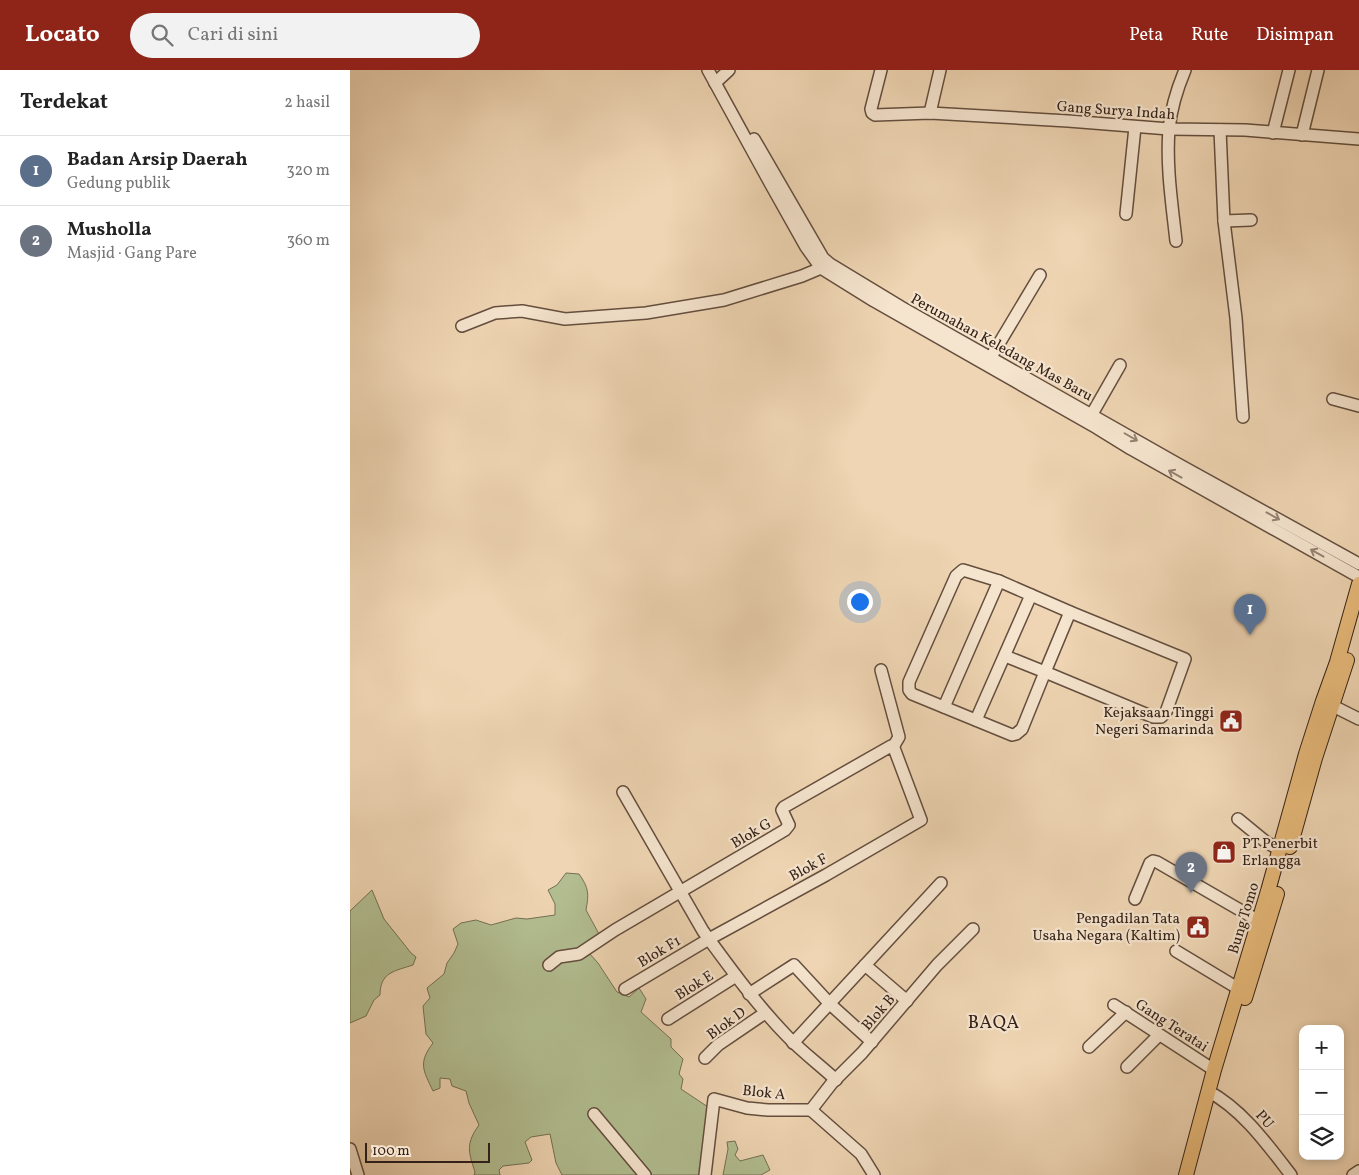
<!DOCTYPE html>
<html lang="id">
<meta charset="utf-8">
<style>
:root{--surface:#fff;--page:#f2f2f2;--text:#222;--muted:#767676;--line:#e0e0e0;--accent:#8f2418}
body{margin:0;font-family:Vollkorn,serif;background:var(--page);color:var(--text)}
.controls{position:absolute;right:15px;bottom:15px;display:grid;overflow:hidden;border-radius:10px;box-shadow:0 2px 8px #0003}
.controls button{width:45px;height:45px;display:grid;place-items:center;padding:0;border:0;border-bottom:1px solid var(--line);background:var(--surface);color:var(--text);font:25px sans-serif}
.scale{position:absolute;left:15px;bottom:12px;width:125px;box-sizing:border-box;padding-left:5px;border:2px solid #352117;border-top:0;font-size:14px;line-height:18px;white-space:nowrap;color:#352117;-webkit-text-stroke:4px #f5e4ce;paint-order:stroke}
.you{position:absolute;left:509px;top:531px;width:18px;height:18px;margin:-12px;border:4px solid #fff;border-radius:50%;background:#1a73e8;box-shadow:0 0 0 8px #1a73e833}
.badge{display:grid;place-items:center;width:32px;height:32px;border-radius:50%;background:var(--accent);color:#fff;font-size:16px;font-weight:700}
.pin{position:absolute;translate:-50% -41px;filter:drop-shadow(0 1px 2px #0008)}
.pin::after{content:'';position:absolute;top:26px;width:18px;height:15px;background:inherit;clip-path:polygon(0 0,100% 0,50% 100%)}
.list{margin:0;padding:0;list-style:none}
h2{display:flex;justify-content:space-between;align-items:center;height:65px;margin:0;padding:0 20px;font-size:21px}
h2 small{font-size:16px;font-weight:400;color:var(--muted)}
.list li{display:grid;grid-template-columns:32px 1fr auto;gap:15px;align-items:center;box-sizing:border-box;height:70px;padding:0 20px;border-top:1px solid var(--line)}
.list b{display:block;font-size:19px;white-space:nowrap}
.list p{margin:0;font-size:16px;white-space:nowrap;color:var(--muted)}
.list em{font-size:16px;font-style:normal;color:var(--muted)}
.icon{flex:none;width:28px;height:28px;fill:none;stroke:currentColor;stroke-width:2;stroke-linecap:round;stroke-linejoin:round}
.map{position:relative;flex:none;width:1009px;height:1105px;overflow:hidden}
header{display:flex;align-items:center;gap:30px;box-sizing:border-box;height:70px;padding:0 25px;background:var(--accent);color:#fff}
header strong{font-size:24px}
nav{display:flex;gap:28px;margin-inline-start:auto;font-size:18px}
.search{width:350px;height:45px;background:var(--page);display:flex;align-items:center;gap:12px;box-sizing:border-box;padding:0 18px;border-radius:28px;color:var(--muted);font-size:19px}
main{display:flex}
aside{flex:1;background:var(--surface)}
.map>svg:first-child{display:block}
.green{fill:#b2be91;stroke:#747054}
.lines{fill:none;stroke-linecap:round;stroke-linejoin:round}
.minor-casing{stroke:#644e3e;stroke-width:14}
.major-casing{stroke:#352117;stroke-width:16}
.minor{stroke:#f5e4ce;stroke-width:11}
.major{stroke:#e8ba7a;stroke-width:14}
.oneway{stroke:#958272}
.labels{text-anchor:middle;stroke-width:4.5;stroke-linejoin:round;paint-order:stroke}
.street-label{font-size:15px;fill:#352117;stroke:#f5e4ce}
.poi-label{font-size:15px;fill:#352117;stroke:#f5e4ce;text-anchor:end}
.quarter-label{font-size:18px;letter-spacing:1px;fill:#352117;stroke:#f5e4ce}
</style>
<header>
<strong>Locato</strong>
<div class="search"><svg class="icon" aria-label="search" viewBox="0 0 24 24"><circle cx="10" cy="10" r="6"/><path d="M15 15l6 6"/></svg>Cari di sini</div>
<nav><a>Peta</a><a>Rute</a><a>Disimpan</a></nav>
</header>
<main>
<aside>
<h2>Terdekat<small>2 hasil</small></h2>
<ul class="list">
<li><span class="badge" style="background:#5c6f8a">1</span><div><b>Badan Arsip Daerah</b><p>Gedung publik</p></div><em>320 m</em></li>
<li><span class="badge" style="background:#6b7280">2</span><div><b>Musholla</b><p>Masjid · Gang Pare</p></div><em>360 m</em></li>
</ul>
</aside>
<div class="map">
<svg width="1009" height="1105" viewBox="0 0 1009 1105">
<rect width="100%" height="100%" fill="#efd5b3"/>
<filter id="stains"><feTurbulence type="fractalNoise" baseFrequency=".004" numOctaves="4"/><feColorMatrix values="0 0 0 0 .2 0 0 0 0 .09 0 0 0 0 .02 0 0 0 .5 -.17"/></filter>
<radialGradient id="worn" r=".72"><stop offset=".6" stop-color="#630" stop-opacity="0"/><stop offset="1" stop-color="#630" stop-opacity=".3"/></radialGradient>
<!-- green -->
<g class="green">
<path d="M216,803l13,1c10,14 10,20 7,36l13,24 -9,20 8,9 19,29 12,5 10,-9 7,11 -5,13 30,27v8l12,12 -4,15 4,5 -2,10 27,18 -8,68h-138l-6,-12 -6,-29 -19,3 -6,5 7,18 -3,3 -26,3 -4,4 1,5h-26l1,-3c-7,-21 -9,-29 4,-47l-10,-22 -3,-12 -14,-5 -2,-7 -10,-1v10l-7,3c-10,-21 -15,-28 0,-48l-7,-9 -3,-28 7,-8 -3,-10 17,-14 3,-11 7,-10 4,-9 -5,-15 8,-6 15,-3 15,5 25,-7 11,1 28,-4v-11l-7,-14 9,-5z"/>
<path d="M22,820l12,29 27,34 5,4 -3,8c-18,6 -33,7 -33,30l-6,5 -8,16 -16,7v-112z"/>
<polygon points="385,1071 388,1079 385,1085 390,1091 413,1085 420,1100 411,1105 373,1105 378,1079 377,1072"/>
</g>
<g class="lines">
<!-- minor casing -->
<g class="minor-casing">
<g id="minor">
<polyline points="358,0 420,113 456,177 471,198 524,231 747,358 781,379 1009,507"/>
<polyline points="531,0 521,39 522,43 525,45 580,43 718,51 819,59 895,60 1009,69"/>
<polyline points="365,13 379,0"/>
<polyline points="580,43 590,0"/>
<polyline points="870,60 874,151 886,248 893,347"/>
<polyline points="923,63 939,0"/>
<polyline points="952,65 968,0"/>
<polyline points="404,69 473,188 480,194 551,237 828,394 1009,494"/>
<polyline points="776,144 785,57"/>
<polyline points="874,151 901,150"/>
<path d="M826,171c-4,-37 -10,-75 -7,-112 2,-20 8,-40 16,-59"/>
<polyline points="112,256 145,243 172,241 215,249 296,243 374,230 452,206 471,198 475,193"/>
<polyline points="641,287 690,205"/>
<polyline points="983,329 1009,336"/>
<polyline points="742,344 770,295"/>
<polygon points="613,500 649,511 720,542 835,589 816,642 811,647 803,647 695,602 672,659 666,664 662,665 562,624 559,620 559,612 606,506"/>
<polyline points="655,586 695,602 720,542"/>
<polyline points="531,600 549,667 543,677"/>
<polyline points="975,632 1009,649"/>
<polyline points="594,637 649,511"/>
<polyline points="626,650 681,525"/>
<path d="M273,722l80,139c27,37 53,73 84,105 15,16 33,29 49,44"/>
<polyline points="888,749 916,772 930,780"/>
<polyline points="785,829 800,793 803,791 807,792 909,851"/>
<polyline points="826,881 889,919"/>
<polyline points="199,895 209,887 229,884 265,860 435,760 439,755 432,740 434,737 541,676 544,678 571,750 476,805 359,869 275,919"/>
<polyline points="515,895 557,931"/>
<polyline points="399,924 444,895 480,934 522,972"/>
<polyline points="764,935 864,1000"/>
<polyline points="318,949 386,906"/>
<polyline points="443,973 591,813"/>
<polyline points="739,977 776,942"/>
<polyline points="355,988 368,975 415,943"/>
<polyline points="777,997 809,965"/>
<path d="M858,1021c35,19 59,53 83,84"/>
<polyline points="461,1040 482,1013 512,983 587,895 623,859"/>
<polyline points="461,1040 511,1084 524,1105"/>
<polyline points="244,1044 295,1105"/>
<polyline points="0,1079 8,1105"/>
<polyline points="355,1105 364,1029 397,1038 418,1040 461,1040"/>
<polyline points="1003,1105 1009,1101"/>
</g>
</g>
<!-- major casing -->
<g class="major-casing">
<g id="major">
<polyline points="940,777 965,688 997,590"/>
<polyline points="895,928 927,824"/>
<polyline points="836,1105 864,1000 918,821 956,684 973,631 987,592 1009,514"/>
</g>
</g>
<!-- minor -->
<use href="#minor" class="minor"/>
<!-- major -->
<use href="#major" class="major"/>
</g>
<!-- one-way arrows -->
<defs><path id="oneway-shaft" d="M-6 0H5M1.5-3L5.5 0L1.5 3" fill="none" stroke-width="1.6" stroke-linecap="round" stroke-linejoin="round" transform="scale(1.25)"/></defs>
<g class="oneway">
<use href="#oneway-shaft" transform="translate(781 367) rotate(30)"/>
<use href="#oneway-shaft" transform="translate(825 404) rotate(-151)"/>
<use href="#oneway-shaft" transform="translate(923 446) rotate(29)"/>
<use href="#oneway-shaft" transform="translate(967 483) rotate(-151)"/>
</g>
<!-- icons -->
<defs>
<g id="civic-square" transform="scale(1.25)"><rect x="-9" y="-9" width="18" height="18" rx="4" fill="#8f2418" stroke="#f5e4ce"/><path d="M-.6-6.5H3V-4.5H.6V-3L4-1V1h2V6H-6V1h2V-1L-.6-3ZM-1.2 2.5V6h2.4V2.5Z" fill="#fff"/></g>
<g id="shop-square" transform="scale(1.25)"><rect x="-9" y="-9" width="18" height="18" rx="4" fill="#8f2418" stroke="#f5e4ce"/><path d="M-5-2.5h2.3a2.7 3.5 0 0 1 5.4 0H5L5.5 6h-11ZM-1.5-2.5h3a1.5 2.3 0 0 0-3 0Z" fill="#fff"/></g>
</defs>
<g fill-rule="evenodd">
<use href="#civic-square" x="881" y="651"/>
<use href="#shop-square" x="874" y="782"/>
<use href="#civic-square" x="848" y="857"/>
</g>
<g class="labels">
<!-- street labels -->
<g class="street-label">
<text transform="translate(766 40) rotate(4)" y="5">Gang Surya Indah</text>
<text transform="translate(652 277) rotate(29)" y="5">Perumahan Keledang Mas Baru</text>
<text transform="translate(401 763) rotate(-31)" y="5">Blok G</text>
<text transform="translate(458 797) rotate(-29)" y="5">Blok F</text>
<text transform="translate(893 848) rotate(-73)" y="5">Bung Tomo</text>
<text transform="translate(309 881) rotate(-31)" y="5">Blok F1</text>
<text transform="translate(344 915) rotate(-32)" y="5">Blok E</text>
<text transform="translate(528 942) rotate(-49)" y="5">Blok B</text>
<text transform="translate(376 953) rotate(-36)" y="5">Blok D</text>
<text transform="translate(822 955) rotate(33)" y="5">Gang Teratai</text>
<text transform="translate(414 1022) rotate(6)" y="5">Blok A</text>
<text transform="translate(915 1049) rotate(49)" y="5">PU</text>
</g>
<!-- poi labels -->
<g class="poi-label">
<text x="864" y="647">Kejaksaan Tinggi<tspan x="864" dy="17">Negeri Samarinda</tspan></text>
<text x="892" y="778" text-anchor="start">PT Penerbit<tspan x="892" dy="17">Erlangga</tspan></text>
<text x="830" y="853">Pengadilan Tata<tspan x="830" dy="17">Usaha Negara (Kaltim)</tspan></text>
</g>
<!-- quarter labels -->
<g class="quarter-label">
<text x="644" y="958">BAQA</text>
</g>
</g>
<rect width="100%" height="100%" filter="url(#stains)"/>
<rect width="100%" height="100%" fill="url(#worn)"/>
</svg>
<div class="controls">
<button>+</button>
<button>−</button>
<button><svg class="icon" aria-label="layers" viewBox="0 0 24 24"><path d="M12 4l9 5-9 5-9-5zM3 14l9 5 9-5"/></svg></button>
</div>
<div class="scale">100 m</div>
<div class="you"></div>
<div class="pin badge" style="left:900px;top:565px;background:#5c6f8a">1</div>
<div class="pin badge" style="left:841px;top:823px;background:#6b7280">2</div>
</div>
</main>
